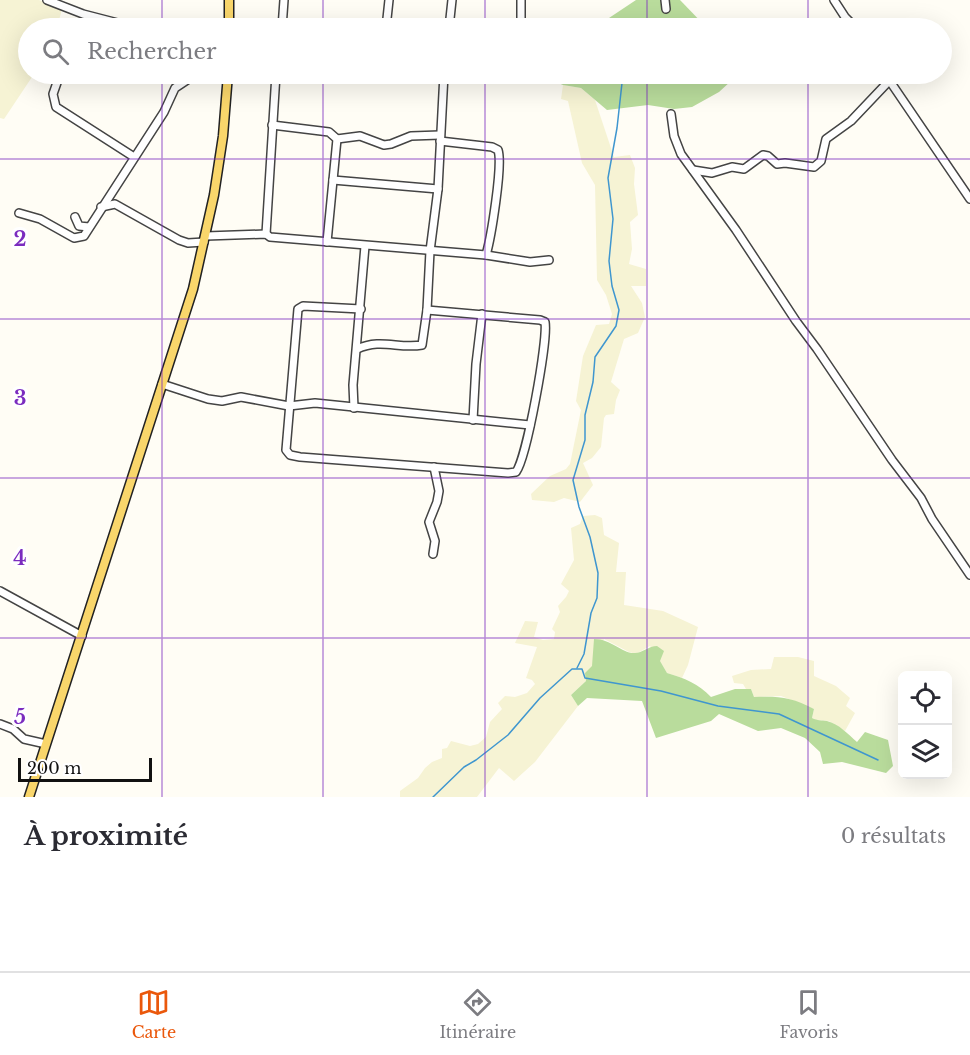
<!DOCTYPE html>
<html lang="fr">
<meta charset="utf-8">
<style>
:root{--surface:#fff;--page:#f7f7f7;--text:#2b2b33;--muted:#7c7c81;--line:#e1e1e2;--accent:#ea580c}
body{margin:0;font-family:"Libre Baskerville",serif;background:var(--page);color:var(--text)}
.controls{position:absolute;right:18px;bottom:18px;display:grid;overflow:hidden;border-radius:9px;box-shadow:0 6px 24px #0002}
.controls button{width:54px;height:54px;display:grid;place-items:center;padding:0;border:0;border-bottom:2px solid var(--line);background:var(--surface);color:var(--text);font:30px sans-serif}
.scale{position:absolute;left:18px;bottom:15px;width:134px;box-sizing:border-box;padding-left:6px;border:3px solid #111;border-top:0;font-size:16px;line-height:21px;white-space:nowrap;color:#111;-webkit-text-stroke:4px #fff;paint-order:stroke}
.list{margin:0;padding:0;list-style:none}
h2{display:flex;justify-content:space-between;align-items:center;height:78px;margin:0;padding:0 24px;font-size:26px}
h2 small{font-size:20px;font-weight:400;color:var(--muted)}
.icon{flex:none;width:33px;height:33px;fill:none;stroke:currentColor;stroke-width:2;stroke-linecap:round;stroke-linejoin:round}
.map{position:relative;flex:none;width:970px;height:797px;overflow:hidden}
.search{position:absolute;background:var(--surface);box-shadow:0 6px 24px #0002;left:18px;right:18px;top:18px;height:66px;display:flex;align-items:center;gap:15px;box-sizing:border-box;padding:0 21px;border-radius:33px;color:var(--muted);font-size:22px}
.sheet{height:174px;background:var(--surface)}
nav{display:flex;justify-content:space-around;align-items:center;box-sizing:border-box;height:84px;border-top:2px solid var(--line);background:var(--surface);font-size:16px;color:var(--muted)}
nav a{display:grid;justify-items:center;gap:3px}
nav .on{color:var(--accent)}
.map>svg:first-child{display:block}
.farmland{fill:#f6f3d4}
.forest{fill:#b9dc9c}
.lines{fill:none;stroke-linecap:round;stroke-linejoin:round}
.stream{stroke:#3f96cf;stroke-width:1.5}
.minor-casing{stroke:#444;stroke-width:10}
.major-casing{stroke:#222;stroke-width:11}
.minor{stroke:#fff;stroke-width:7}
.major{stroke:#f9d66b;stroke-width:8}
.grid{fill:none;stroke:#7b2cbf;stroke-width:1.5;stroke-opacity:0.55}
.grid-label{font-size:20px;text-anchor:middle;font-weight:bold;fill:#7b2cbf;stroke:#fff;stroke-width:6;stroke-linejoin:round;paint-order:stroke}
</style>
<div class="map">
<svg width="970" height="797" viewBox="0 0 970 797">
<rect width="100%" height="100%" fill="#fffdf5"/>
<!-- farmland -->
<g class="farmland">
<polygon points="0,0 39,0 62,9 58,24 50,18 41,28 28,28 28,74 34,74 4,119 0,118"/>
<polygon points="563,85 581,88 595,100 614,157 630,155 635,168 634,184 638,215 630,222 632,249 629,264 646,269 646,286 631,286 642,303 645,317 638,333 624,339 611,382 620,390 616,400 614,414 606,415 604,418 601,447 592,458 583,463 593,485 580,502 564,498 554,502 532,500 531,494 550,476 566,469 570,464 581,410 576,401 583,356 596,325 609,324 612,314 606,295 597,280 595,185 582,163 568,101 561,99"/>
<polygon points="595,515 602,518 604,535 619,543 616,572 626,572 624,605 663,611 698,627 688,665 682,678 667,673 650,646 636,654 629,652 604,639 586,681 571,695 578,706 535,762 514,781 499,768 477,797 400,797 400,791 418,778 425,768 432,762 442,758 442,749 447,748 451,741 470,746 478,744 486,737 490,722 502,709 498,703 505,696 515,697 527,693 535,684 532,680 526,678 537,647 515,643 525,621 538,622 534,637 543,640 554,639 555,632 552,629 560,612 558,606 566,597 569,591 561,584 574,560 571,528 580,524 583,516"/>
<polygon points="774,657 798,657 814,661 814,676 836,686 850,698 846,706 855,713 845,731 829,721 816,720 812,718 814,709 781,696 754,697 751,689 746,689 743,684 734,683 732,676 751,670 771,669"/>
</g>
<!-- forest -->
<g class="forest">
<polygon points="636,0 680,0 707,28 594,28"/>
<polygon points="537,74 732,74 731,81 719,92 692,107 674,109 648,105 607,110 581,88 563,85"/>
<path d="M594,639c18,0 28,15 41,14 7,0 14,-7 22,-7l7,5 -4,10 7,12c17,5 32,11 44,24l24,-8h16l3,8c24,-1 38,0 60,12l-2,9c6,3 9,2 15,3 12,3 21,13 30,21l8,-10 23,8 5,26 -7,7 -44,-11 -19,2 -3,-12 -15,-14 -24,-10 -23,3 -39,-17 -8,7 -55,17 -14,-37 -55,-3 -9,8 -7,-11 15,-14 -1,-8 7,-7z"/>
</g>
<g class="lines">
<!-- stream -->
<g class="stream">
<polyline points="577,668 584,654 591,613 597,598 598,573 590,537 579,507 573,480 585,440 585,415 593,382 595,357 616,326 619,310 612,286 609,261 613,219 608,178 617,128 623,74"/>
<polyline points="433,797 464,767 476,760 508,735 540,698 572,669 582,669 585,678 661,691 718,706 779,714 878,760"/>
</g>
<!-- minor casing -->
<g class="minor-casing">
<g id="minor">
<polyline points="47,0 83,14 137,28"/>
<polyline points="521,0 521,28"/>
<polyline points="665,0 666,9"/>
<polyline points="834,0 845,17 856,28"/>
<polyline points="95,28 103,20"/>
<polyline points="282,28 284,0"/>
<polyline points="386,28 389,0"/>
<polyline points="449,28 452,0"/>
<polyline points="60,74 53,94 56,107 134,157"/>
<polyline points="885,74 970,199"/>
<polyline points="671,114 674,136 681,154 736,230 796,321 817,349 892,460 921,498 932,519 970,575"/>
<polyline points="272,125 329,132 337,139 327,242"/>
<polyline points="337,139 360,136 384,145 391,144 411,136 440,135"/>
<path d="M440,141l52,6 6,3c5,15 -7,88 -12,105"/>
<polyline points="693,170 712,173 732,167 744,169 763,155 768,156 777,164 785,163 814,167 821,161 826,139 851,121 889,81"/>
<polyline points="333,180 438,189"/>
<polyline points="101,207 115,204 179,240 188,243 204,242"/>
<polyline points="19,213 40,219 74,238 84,236 164,112 175,88 187,80 191,74"/>
<polyline points="75,217 79,226 89,227"/>
<polyline points="266,234 276,74"/>
<polyline points="206,236 266,234 270,237 486,255 530,262 549,260"/>
<path d="M361,309l-58,-3 -5,3 -12,141 4,5 10,2 208,16 8,-1c11,-15 32,-132 29,-150l-5,-2 -113,-10"/>
<path d="M357,349c24,-11 41,0 65,-4l5,-35 3,-59 8,-62 6,-115"/>
<polyline points="162,384 208,399 222,401 241,397 289,406 315,403 530,425"/>
<polyline points="354,408 353,385 365,246"/>
<polyline points="473,420 476,364 482,314"/>
<polyline points="433,554 435,541 429,522 437,502 439,491 434,467"/>
<polyline points="0,591 82,636"/>
<polyline points="0,724 13,729 24,739 46,744"/>
</g>
</g>
<!-- major casing -->
<g class="major-casing">
<g id="major">
<polyline points="229,0 229,28"/>
<polyline points="29,797 193,289 214,195 223,136 228,74"/>
</g>
</g>
<!-- minor -->
<use href="#minor" class="minor"/>
<!-- major -->
<use href="#major" class="major"/>
</g>
<!-- grid -->
<path class="grid" d="M162,0v28M323,0v28M485,0v28M647,0v28M808,0v28M162,74v723M323,74v723M485,74v723M647,74v723M808,74v723M0,159h970M0,319h970M0,478h970M0,638h970"/>
<g class="grid-label">
<text x="20" y="246">2</text>
<text x="20" y="405">3</text>
<text x="20" y="565">4</text>
<text x="20" y="724">5</text>
</g>
</svg>
<div class="controls">
<button><svg class="icon" aria-label="locate" viewBox="0 0 24 24"><circle cx="12" cy="12" r="6"/><path d="M12 2v4M12 18v4M2 12h4M18 12h4"/></svg></button>
<button><svg class="icon" aria-label="layers" viewBox="0 0 24 24"><path d="M12 4l9 5-9 5-9-5zM3 14l9 5 9-5"/></svg></button>
</div>
<div class="scale">200 m</div>
<div class="search"><svg class="icon" aria-label="search" viewBox="0 0 24 24"><circle cx="10" cy="10" r="6"/><path d="M15 15l6 6"/></svg>Rechercher</div>
</div>
<section class="sheet">
<h2>À proximité<small>0 résultats</small></h2>
<ul class="list">
</ul>
</section>
<nav>
<a class="on"><svg class="icon" aria-label="map" viewBox="0 0 24 24"><path d="M3 6l6-2 6 2 6-2v14l-6 2-6-2-6 2zM9 4v14M15 6v14"/></svg>Carte</a>
<a><svg class="icon" aria-label="directions" viewBox="0 0 24 24"><path d="M12 3l9 9-9 9-9-9zM9 14v-3h6M13 9l2 2-2 2"/></svg>Itinéraire</a>
<a><svg class="icon" aria-label="saved" viewBox="0 0 24 24"><path d="M7 4h10v16l-5-4-5 4z"/></svg>Favoris</a>
</nav>
